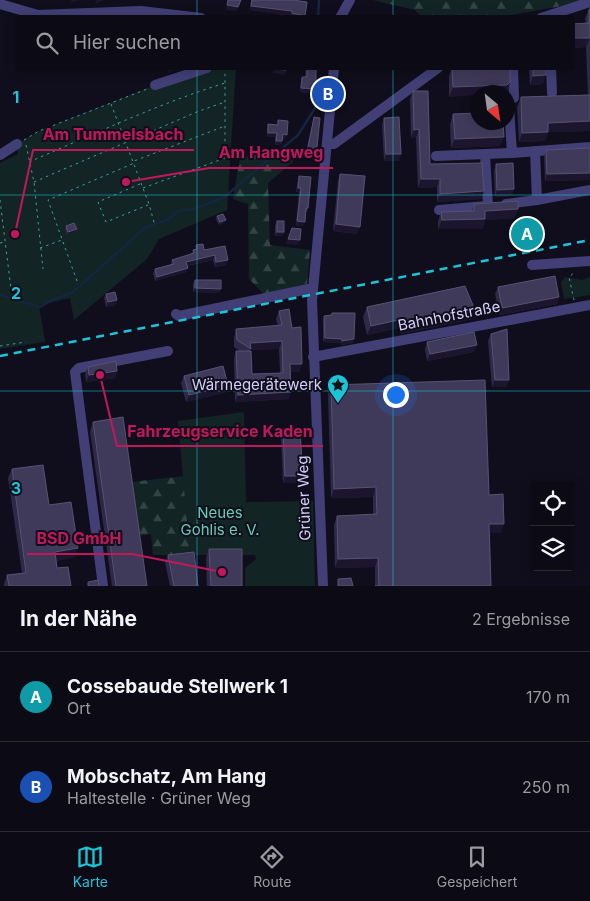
<!DOCTYPE html>
<html lang="de">
<meta charset="utf-8">
<style>
:root{--surface:#0c0a15;--page:#15131e;--text:#f1f3f6;--muted:#9a9aa0;--line:#2c2b34;--accent:#1cc4d7}
body{margin:0;font-family:Inter,sans-serif;background:var(--page);color:var(--text)}
.controls{position:absolute;right:15px;bottom:15px;display:grid;overflow:hidden;border-radius:5px;box-shadow:0 2px 12px #0003}
.controls button{width:45px;height:45px;display:grid;place-items:center;padding:0;border:0;border-bottom:1px solid var(--line);background:var(--surface);color:var(--text);font:25px sans-serif}
.compass{position:absolute;left:470px;top:85px;width:45px;height:45px;border-radius:50%;background:var(--surface);box-shadow:0 2px 12px #0003;rotate:151deg}
.you{position:absolute;left:395px;top:394px;width:18px;height:18px;margin:-12px;border:4px solid #fff;border-radius:50%;background:#1a73e8;box-shadow:0 0 0 8px #1a73e833}
.badge{display:grid;place-items:center;width:32px;height:32px;border-radius:50%;background:var(--accent);color:#fff;font-size:16px;font-weight:700}
.pin{position:absolute;translate:-50% -50%;border:2px solid #fff;box-shadow:0 1px 5px #0006}
.list{margin:0;padding:0;list-style:none}
h2{display:flex;justify-content:space-between;align-items:center;height:65px;margin:0;padding:0 20px;font-size:21px}
h2 small{font-size:16px;font-weight:400;color:var(--muted)}
.list li{display:grid;grid-template-columns:32px 1fr auto;gap:15px;align-items:center;box-sizing:border-box;height:90px;padding:0 20px;border-top:1px solid var(--line)}
.list b{display:block;font-size:19px;white-space:nowrap}
.list p{margin:0;font-size:16px;white-space:nowrap;color:var(--muted)}
.list em{font-size:16px;font-style:normal;color:var(--muted)}
.icon{flex:none;width:28px;height:28px;fill:none;stroke:currentColor;stroke-width:2;stroke-linecap:round;stroke-linejoin:round}
.map{position:relative;flex:none;width:590px;height:586px;overflow:hidden}
.search{position:absolute;background:var(--surface);box-shadow:0 2px 12px #0003;left:15px;right:15px;top:15px;height:55px;display:flex;align-items:center;gap:12px;box-sizing:border-box;padding:0 18px;border-radius:5px;color:var(--muted);font-size:19px}
.sheet{height:245px;background:var(--surface)}
nav{display:flex;justify-content:space-around;align-items:center;box-sizing:border-box;height:70px;border-top:1px solid var(--line);background:var(--surface);font-size:14px;color:var(--muted)}
nav a{display:grid;justify-items:center;gap:2px}
nav .on{color:var(--accent)}
.map>svg:first-child{display:block}
.forest{fill:url(#forest-firs)}
.garden{fill:#122524}
.lines{fill:none;stroke-linecap:round;stroke-linejoin:round}
.stream{stroke:#14253f;stroke-width:2.5}
.path{stroke:#3ca09a;stroke-width:1;stroke-dasharray:2.5 4;stroke-linecap:butt}
.minor{stroke:#413f75;stroke-width:10}
.rail{stroke:#1cc4d7;stroke-width:2.5;stroke-dasharray:8 6;stroke-linecap:butt}
.wall{fill:#2e2947;fill-rule:evenodd}
.shaded-wall{fill:#1b162e}
.building{fill:#403a5a;stroke:#575273}
.grid{fill:none;stroke:#1cc4d7;stroke-width:1;stroke-opacity:0.55}
.labels{text-anchor:middle;stroke-width:4;stroke-linejoin:round;paint-order:stroke}
.street-label{font-size:15px;fill:#d4cff9;stroke:#100e1c}
.poi-label{font-size:15px;fill:#d4cff9;stroke:#100e1c;text-anchor:end}
.park-label{font-size:15px;fill:#65ceb4;stroke:#100e1c}
.grid-label{font-size:16px;text-anchor:middle;font-weight:bold;fill:#1cc4d7;stroke:#100e1c;stroke-width:4;stroke-linejoin:round;paint-order:stroke}
.leader{fill:none;stroke:#c2185b;stroke-width:2}
.callout-dot{fill:#c2185b;stroke:#100e1c;stroke-width:2}
.callout-label{font-size:16px;text-anchor:middle;font-weight:bold;fill:#c2185b;stroke:#100e1c;stroke-width:4;stroke-linejoin:round;paint-order:stroke}
</style>
<div class="map">
<svg width="590" height="586" viewBox="0 0 590 586">
<defs>
<pattern id="forest-firs" width="22" height="20" patternUnits="userSpaceOnUse" patternTransform="scale(1.25)"><rect width="22" height="20" fill="#122524"/><path d="M5 1l3.5 6h-7zM16 11l3.5 6h-7z" fill="#344445"/></pattern>
</defs>
<rect width="100%" height="100%" fill="#100e1c"/>
<!-- forest -->
<g class="forest">
<polygon points="373,0 590,0 590,1 499,17 423,18 415,10"/>
<polygon points="287,148 293,162 268,183 270,245 310,250 307,285 265,295 249,279 248,204 233,199 240,158"/>
<polygon points="184,476 190,555 153,555 151,534 138,536 131,482"/>
</g>
<!-- garden -->
<g class="garden">
<polygon points="207,68 236,68 227,210 159,239 147,259 74,320 70,298 39,305 45,342 0,349 0,163 18,154 17,144 39,131 155,85"/>
<polygon points="565,277 582,280 590,277 590,295 564,299 561,282"/>
<polygon points="244,412 246,502 313,501 315,586 245,586 245,568 256,559 255,555 190,555 178,421"/>
</g>
<g class="lines">
<!-- stream -->
<g class="stream">
<polyline points="318,18 319,1"/>
<polyline points="0,295 40,307 48,302 73,292 146,227 169,219 178,211 193,209 223,198 298,135 319,102 322,84"/>
</g>
<!-- path -->
<g class="path">
<polyline points="111,104 149,204 155,226"/>
<polyline points="24,140 39,131 147,89"/>
<polyline points="26,145 34,182 43,269"/>
<path d="M29,162c65,-28 129,-58 196,-79"/>
<polyline points="34,182 199,111 225,102"/>
<polyline points="140,184 98,202 106,222 148,205"/>
<polyline points="143,188 225,158 225,68"/>
<polyline points="0,200 11,289"/>
<polyline points="0,243 5,242"/>
<polyline points="40,248 62,240"/>
<polyline points="77,281 48,200 132,164 134,161 225,126"/>
<polyline points="574,300 569,277 575,272"/>
<polyline points="0,346 26,342"/>
</g>
<!-- minor -->
<g class="minor">
<polyline points="0,4 38,15 141,11 201,18"/>
<polyline points="340,18 350,0"/>
<polyline points="541,18 590,2"/>
<polyline points="551,68 552,93"/>
<polyline points="155,85 207,68"/>
<polyline points="509,98 514,98 513,68"/>
<polyline points="509,107 512,153 590,147"/>
<polyline points="327,144 334,144 438,68"/>
<polyline points="535,151 537,200 590,190"/>
<polyline points="485,154 488,206"/>
<polyline points="0,155 17,144"/>
<polyline points="436,156 512,153"/>
<polyline points="506,204 537,200"/>
<polyline points="439,210 486,206"/>
<polyline points="532,265 590,261"/>
<polyline points="176,314 179,316 313,288"/>
<polyline points="313,357 590,305"/>
<polyline points="103,586 75,372 79,368 168,351"/>
<polyline points="323,586 312,300 334,68"/>
</g>
<!-- rail -->
<polyline class="rail" points="0,356 590,240"/>
</g>
<!-- wall -->
<g class="wall">
<polygon points="251,0 293,0 305,16 305,18 290,18 291,16 250,10"/>
<polygon points="589,9 590,9 590,131 548,132 545,141 519,142 517,107 521,97 588,95 586,47 572,48 572,24 586,23 585,19"/>
<polygon points="306,68 316,68 316,89 314,94 300,92 301,81 302,77 305,77"/>
<polygon points="452,68 510,82 507,92 478,92 449,97 449,76"/>
<polygon points="529,68 546,68 543,84 530,85"/>
<polygon points="413,91 430,164 484,191 481,199 437,202 437,187 418,188 416,138 411,138 410,99"/>
<polygon points="453,114 500,146 451,148 450,124"/>
<polygon points="314,117 316,150 315,150 313,157 305,156"/>
<polygon points="384,118 399,161 384,161 382,125"/>
<polygon points="278,120 285,139 283,139 281,145 275,145 275,137 267,137 267,129 268,124 277,125"/>
<polygon points="590,148 590,180 545,181 544,157 546,150"/>
<polygon points="496,164 514,189 511,196 495,197 494,171"/>
<polygon points="340,174 357,234 333,231 338,181"/>
<polygon points="299,176 308,208 307,212 306,212 303,226 296,226 299,192 296,192 298,180"/>
<polygon points="474,204 515,218 485,220 482,229 438,229 438,222 441,212 472,211"/>
<polygon points="217,216 225,222 219,225 216,219"/>
<polygon points="277,221 284,232 282,236 275,236 275,226"/>
<polygon points="66,226 77,229 76,231 67,235 65,229"/>
<polygon points="521,228 538,231 536,236 519,239 519,233"/>
<polygon points="196,245 204,250 225,246 226,265 215,267 213,260 187,266 188,268 186,272 155,281 153,273 155,269 171,264 172,260 192,254 193,250 195,250"/>
<polygon points="195,280 219,293 193,292 193,284"/>
<polygon points="498,287 559,297 557,304 500,315 495,294"/>
<polygon points="106,294 117,300 115,305 106,307 104,298"/>
<polygon points="367,307 472,319 401,334 399,328 367,335 363,317"/>
<path d="M279,311l20,61h-9l-1,27 -54,3 -1,-43 2,-8h4l-6,-4v-10l2,-8 42,-3 -2,-7zM279,349l1,24 -28,1 -2,-24z"/>
<polygon points="332,313 353,343 341,345 341,343 323,342 323,320 324,316 331,315"/>
<polygon points="491,334 509,380 506,387 492,387 488,341"/>
<polygon points="427,342 474,352 427,361 425,349"/>
<polygon points="88,367 117,371 115,378 86,382 85,374"/>
<polygon points="184,376 226,392 186,402 181,383"/>
<polygon points="331,385 489,495 501,533 490,533 491,586 375,586 375,567 335,568 334,525 337,516 373,514 373,497 331,498 328,394"/>
<polygon points="93,422 147,586 112,586 90,431"/>
<polygon points="283,431 303,476 300,483 283,483 281,438"/>
<polygon points="12,469 49,505 78,548 74,557 56,561 57,568 71,586 4,586 4,584 7,575 22,573 8,478"/>
<polygon points="209,549 242,586 207,586 206,558"/>
<polygon points="168,555 198,586 170,586 165,562"/>
</g>
<!-- shaded-wall -->
<g class="shaded-wall">
<polygon points="72,0 80,0 70,3"/>
<polygon points="96,0 104,0 95,4"/>
<polygon points="241,0 237,11 225,10 227,5"/>
<polygon points="251,6 292,11 291,16 250,10"/>
<polygon points="572,38 590,38 586,47 572,48"/>
<polygon points="169,68 178,68 168,72"/>
<polygon points="274,69 286,70 285,75 272,73"/>
<polygon points="546,75 543,84 530,85 533,76"/>
<polygon points="510,82 507,92 478,92 478,95 449,97 453,87"/>
<polygon points="301,88 316,89 314,94 300,92"/>
<polygon points="590,121 590,131 548,132 545,141 519,142 522,133 548,123"/>
<polygon points="419,129 416,138 411,138 414,130"/>
<polygon points="268,133 277,133 275,137 267,137"/>
<polygon points="283,134 287,135 285,139 282,138"/>
<polygon points="504,137 500,146 451,148 455,139"/>
<polygon points="276,141 282,141 281,145 275,145"/>
<polygon points="307,152 314,153 313,157 305,156"/>
<polygon points="386,154 401,154 399,161 384,161"/>
<polygon points="590,173 590,180 545,181 547,174"/>
<polygon points="421,179 440,179 437,187 418,188"/>
<polygon points="298,188 301,188 299,192 296,192"/>
<polygon points="514,189 511,196 495,197 497,190"/>
<polygon points="484,191 481,199 437,202 440,194"/>
<polygon points="518,209 515,218 485,220 482,229 438,229 442,220 485,211"/>
<polygon points="226,220 225,222 219,225 220,222"/>
<polygon points="297,221 305,222 303,226 296,226"/>
<polygon points="336,224 360,227 357,234 333,231"/>
<polygon points="77,229 76,231 67,235 68,232"/>
<polygon points="538,231 536,236 519,239 521,234"/>
<polygon points="277,232 284,232 282,236 275,236"/>
<polygon points="288,239 300,240 298,245 286,244"/>
<polygon points="215,255 213,260 184,266 186,262"/>
<polygon points="228,260 226,265 215,267 216,262"/>
<polygon points="188,268 186,272 155,281 157,277"/>
<polygon points="195,288 221,289 219,293 193,292"/>
<polygon points="559,297 557,304 500,315 502,308"/>
<polygon points="117,300 115,305 106,307 108,302"/>
<polygon points="475,310 472,319 401,334 404,324"/>
<polygon points="403,319 399,328 367,335 371,326"/>
<polygon points="325,338 342,339 341,343 323,342"/>
<polygon points="354,339 353,343 341,345 342,341"/>
<polygon points="282,341 279,349 250,350 250,343"/>
<polygon points="477,345 474,352 427,361 430,354"/>
<polygon points="290,364 302,364 299,372 287,372"/>
<polygon points="117,371 115,378 86,382 89,375"/>
<polygon points="495,380 509,380 506,387 492,387"/>
<polygon points="228,385 226,392 186,402 189,395"/>
<polygon points="291,392 289,399 235,402 238,395"/>
<polygon points="285,476 303,476 300,483 283,483"/>
<polygon points="376,487 373,497 331,498 334,489"/>
<polygon points="489,524 504,524 501,533 486,533"/>
<polygon points="78,548 74,557 52,562 55,552"/>
<polygon points="378,558 375,567 335,568 338,559"/>
</g>
<!-- building -->
<g class="building">
<polygon points="228,0 241,0 238,7 227,5"/>
<polygon points="252,0 293,0 307,2 305,16 292,13 292,11 251,6"/>
<polygon points="589,9 590,9 590,38 572,38 572,24 589,23"/>
<polygon points="274,68 287,68 286,70 274,69"/>
<polygon points="307,68 316,68 316,89 301,88 302,77 307,77"/>
<polygon points="452,68 510,68 510,82 507,85 453,87"/>
<polygon points="533,68 546,68 546,75 533,76"/>
<polygon points="413,91 428,91 430,164 482,163 484,191 440,194 440,179 421,179 419,129 414,130"/>
<polygon points="590,95 590,121 548,123 548,132 522,133 521,97"/>
<polygon points="478,113 478,122 503,122 504,137 455,139 453,114"/>
<polygon points="314,117 320,118 317,147 315,147 314,153 307,152"/>
<polygon points="399,117 401,154 386,154 384,118"/>
<polygon points="278,120 288,121 287,135 283,134 282,141 276,141 277,133 268,133 268,124 278,125"/>
<polygon points="590,148 590,173 547,174 546,150"/>
<polygon points="513,163 514,189 497,190 496,164"/>
<polygon points="340,174 365,176 360,227 336,224"/>
<polygon points="299,176 311,177 308,208 306,208 305,222 297,221 301,188 298,188"/>
<polygon points="518,201 518,209 485,211 485,219 442,220 441,212 474,211 474,204"/>
<polygon points="223,214 226,220 220,222 217,216"/>
<rect x="277" y="221" width="7" height="11"/>
<polygon points="74,223 77,229 68,232 66,226"/>
<polygon points="537,223 538,231 521,234 521,228"/>
<polygon points="292,228 301,229 300,240 288,239"/>
<polygon points="203,244 204,250 225,246 228,260 216,262 215,255 186,262 188,268 157,277 155,269 174,264 172,260 194,253 193,250 197,249 196,245"/>
<polygon points="555,276 559,297 502,308 498,287"/>
<polygon points="195,280 221,280 221,289 195,288"/>
<polygon points="465,286 475,310 404,324 403,319 371,326 367,307"/>
<polygon points="115,292 117,300 108,302 106,294"/>
<polygon points="289,309 292,328 301,327 302,364 290,364 291,392 238,395 236,351 251,351 252,374 283,373 282,341 250,343 251,349 237,340 236,329 282,325 279,311"/>
<polygon points="332,313 355,313 354,339 342,341 342,339 325,338 324,316 332,315"/>
<polygon points="507,329 509,380 495,380 491,334"/>
<polygon points="474,332 477,345 430,354 427,342"/>
<polygon points="116,361 117,371 89,375 88,367"/>
<polygon points="223,366 228,385 189,395 184,376"/>
<polygon points="485,380 489,495 503,494 504,524 489,524 491,586 375,586 379,586 378,558 338,559 337,516 377,514 376,487 334,489 331,385"/>
<polygon points="123,417 147,586 116,586 93,422"/>
<polygon points="300,430 303,476 285,476 283,431"/>
<polygon points="43,465 49,505 71,502 78,548 55,552 57,568 68,567 71,586 9,586 7,575 26,573 12,469"/>
<polygon points="209,549 242,549 242,586 211,586"/>
<polygon points="194,552 198,586 174,586 168,555"/>
<polygon points="351,578 353,586 338,586 338,579"/>
<polygon points="98,580 99,586 88,586 88,582"/>
</g>
<!-- grid -->
<path class="grid" d="M197,0v18M393,0v18M197,68v518M393,68v518M0,195h590M0,391h590"/>
<!-- icons -->
<defs>
<g id="sight-pin" transform="scale(1.125)"><path d="M0 17L-7.5 6A9.5 9.5 0 1 1 7.5 6Z" fill="#1cc4d7" stroke="#100e1c"/><path d="M0-6L1.8-2.2L6-1.7L2.9 1.2L3.7 5.4L0 3.3L-3.7 5.4L-2.9 1.2L-6-1.7L-1.8-2.2Z" fill="#111"/></g>
</defs>
<g fill-rule="evenodd">
<use href="#sight-pin" x="338" y="385"/>
</g>
<g class="labels">
<!-- street labels -->
<g class="street-label">
<text transform="translate(449 316) rotate(-11)" y="5">Bahnhofstraße</text>
<text transform="translate(304 498) rotate(-92)" y="5">Grüner Weg</text>
</g>
<!-- poi labels -->
<g class="poi-label">
<text x="322" y="390">Wärmegerätewerk</text>
</g>
<!-- park labels -->
<g class="park-label">
<text x="220" y="518">Neues<tspan x="220" dy="17">Gohlis e. V.</tspan></text>
</g>
</g>
<g class="grid-label">
<text x="16" y="103">1</text>
<text x="16" y="299">2</text>
<text x="16" y="494">3</text>
</g>
<!-- callouts -->
<path class="leader" d="M15 234L33 150H194M126 182L209 168H333M100 375L117 446H323M222 572L132 554H27"/>
<g class="callout-dot">
<circle cx="15" cy="234" r="5"/>
<circle cx="126" cy="182" r="5"/>
<circle cx="100" cy="375" r="5"/>
<circle cx="222" cy="572" r="5"/>
</g>
<g class="callout-label">
<text x="113" y="140">Am Tummelsbach</text>
<text x="271" y="158">Am Hangweg</text>
<text x="220" y="437">Fahrzeugservice Kaden</text>
<text x="79" y="544">BSD GmbH</text>
</g>
</svg>
<div class="controls">
<button><svg class="icon" aria-label="locate" viewBox="0 0 24 24"><circle cx="12" cy="12" r="6"/><path d="M12 2v4M12 18v4M2 12h4M18 12h4"/></svg></button>
<button><svg class="icon" aria-label="layers" viewBox="0 0 24 24"><path d="M12 4l9 5-9 5-9-5zM3 14l9 5 9-5"/></svg></button>
</div>
<svg class="compass" viewBox="-18 -18 36 36"><path d="M0-13l5 13h-10z" fill="#e53935"/><path d="M0 13l5-13h-10z" fill="#9a9aa0"/></svg>
<div class="you"></div>
<div class="pin badge" style="left:527px;top:234px;background:#0f9aa8">A</div>
<div class="pin badge" style="left:328px;top:94px;background:#1a4fb4">B</div>
<div class="search"><svg class="icon" aria-label="search" viewBox="0 0 24 24"><circle cx="10" cy="10" r="6"/><path d="M15 15l6 6"/></svg>Hier suchen</div>
</div>
<section class="sheet">
<h2>In der Nähe<small>2 Ergebnisse</small></h2>
<ul class="list">
<li><span class="badge" style="background:#0f9aa8">A</span><div><b>Cossebaude Stellwerk 1</b><p>Ort</p></div><em>170 m</em></li>
<li><span class="badge" style="background:#1a4fb4">B</span><div><b>Mobschatz, Am Hang</b><p>Haltestelle · Grüner Weg</p></div><em>250 m</em></li>
</ul>
</section>
<nav>
<a class="on"><svg class="icon" aria-label="map" viewBox="0 0 24 24"><path d="M3 6l6-2 6 2 6-2v14l-6 2-6-2-6 2zM9 4v14M15 6v14"/></svg>Karte</a>
<a><svg class="icon" aria-label="directions" viewBox="0 0 24 24"><path d="M12 3l9 9-9 9-9-9zM9 14v-3h6M13 9l2 2-2 2"/></svg>Route</a>
<a><svg class="icon" aria-label="saved" viewBox="0 0 24 24"><path d="M7 4h10v16l-5-4-5 4z"/></svg>Gespeichert</a>
</nav>
